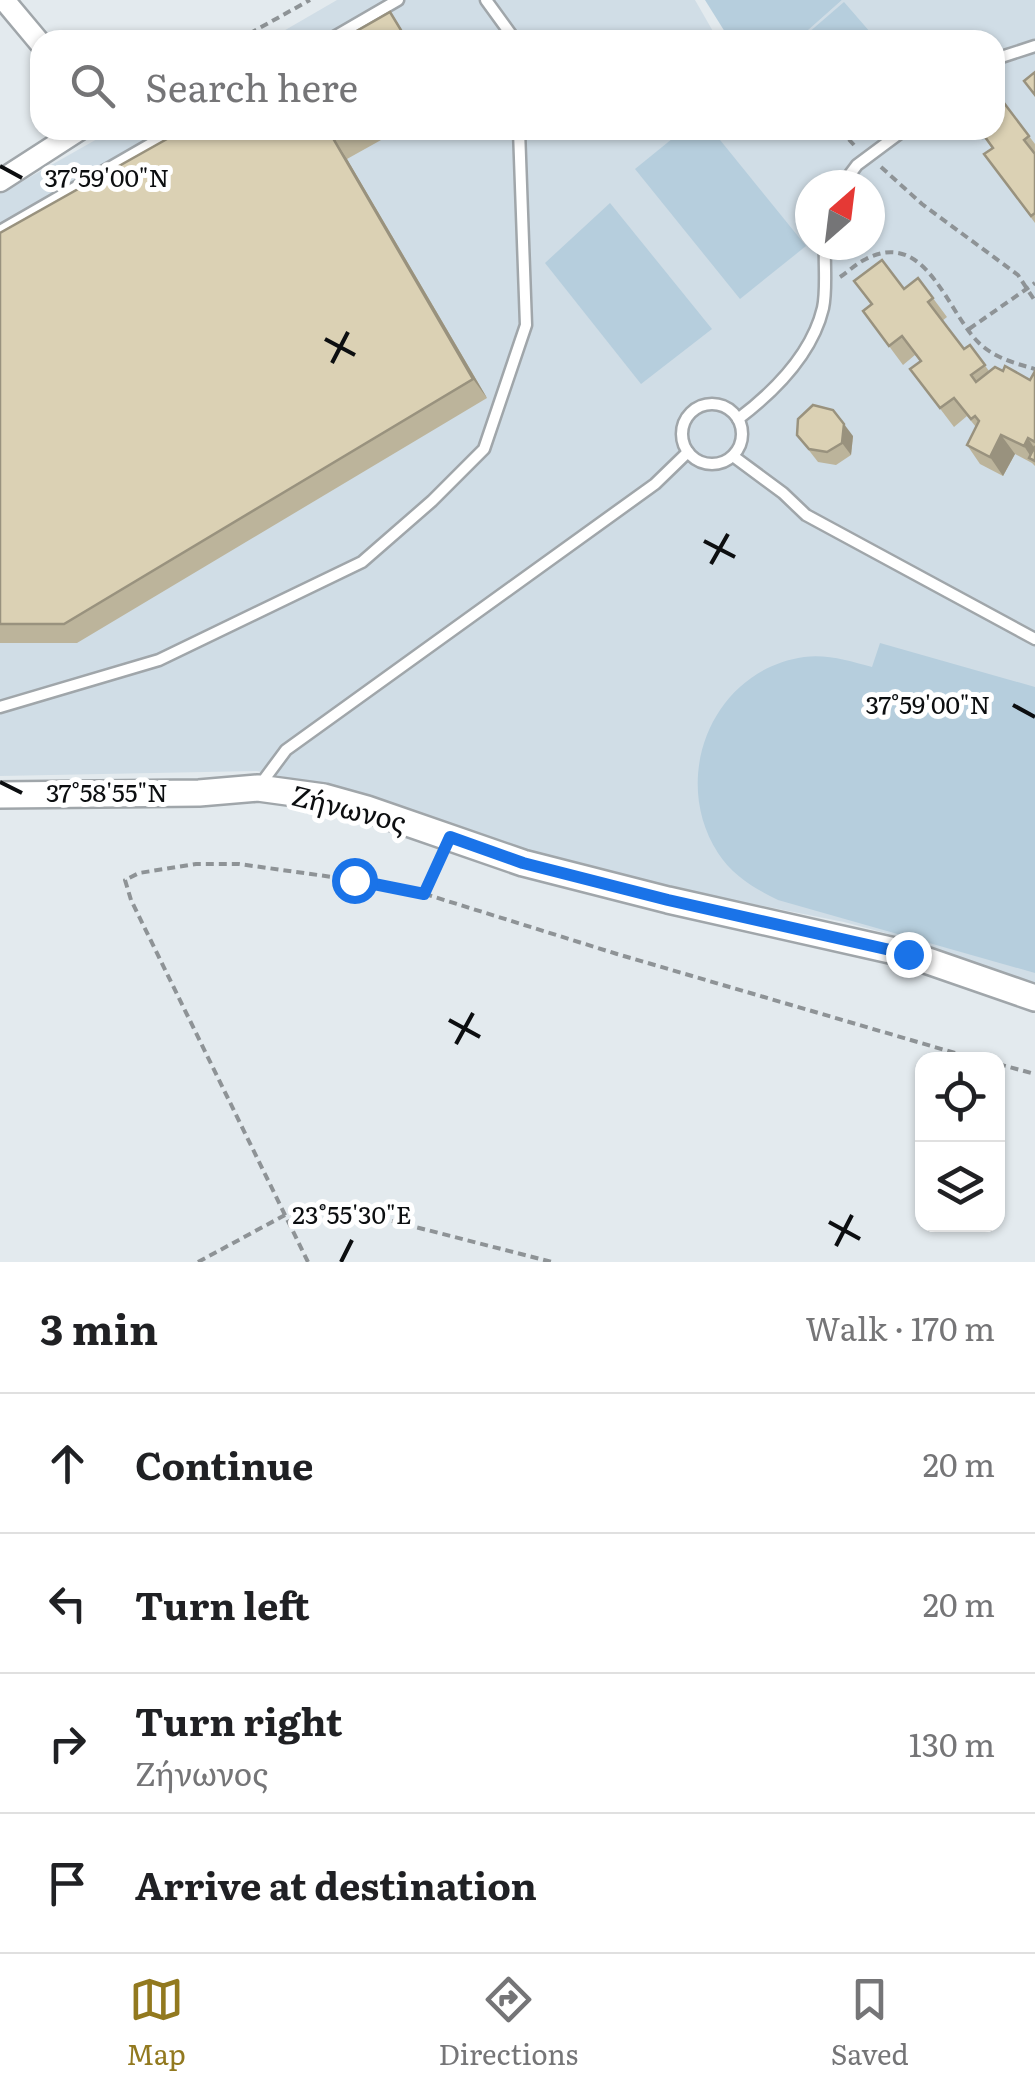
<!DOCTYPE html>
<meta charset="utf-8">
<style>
:root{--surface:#fff;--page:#f6f6f6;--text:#202124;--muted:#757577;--line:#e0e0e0;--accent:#92791f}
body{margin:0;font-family:Literata,serif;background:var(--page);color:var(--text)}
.controls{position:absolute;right:30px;bottom:30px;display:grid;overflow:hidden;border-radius:20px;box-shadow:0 2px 8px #0004}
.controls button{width:90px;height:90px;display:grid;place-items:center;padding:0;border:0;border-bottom:2px solid var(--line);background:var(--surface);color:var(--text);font:50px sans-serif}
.compass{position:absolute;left:795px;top:170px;width:90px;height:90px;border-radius:50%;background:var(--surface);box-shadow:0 2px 8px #0004;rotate:28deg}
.stop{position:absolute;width:30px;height:30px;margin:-22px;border:8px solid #1a73e8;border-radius:50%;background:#fff}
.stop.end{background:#1a73e8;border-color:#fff;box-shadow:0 2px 10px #0008}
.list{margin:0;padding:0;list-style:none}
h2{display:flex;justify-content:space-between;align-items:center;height:130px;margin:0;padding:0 40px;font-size:42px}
h2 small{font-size:32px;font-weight:400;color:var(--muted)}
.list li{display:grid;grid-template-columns:65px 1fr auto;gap:30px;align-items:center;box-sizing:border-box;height:140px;padding:0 40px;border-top:2px solid var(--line)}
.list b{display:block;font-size:38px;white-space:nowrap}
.list p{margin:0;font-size:32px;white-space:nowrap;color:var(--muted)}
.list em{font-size:32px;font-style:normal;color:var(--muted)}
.icon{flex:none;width:55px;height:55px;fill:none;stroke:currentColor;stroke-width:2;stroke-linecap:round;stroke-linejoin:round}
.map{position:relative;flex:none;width:1035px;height:1262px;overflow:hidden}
.search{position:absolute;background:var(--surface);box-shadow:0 2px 8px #0004;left:30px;right:30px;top:30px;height:110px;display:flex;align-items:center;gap:25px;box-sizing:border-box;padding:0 35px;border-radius:30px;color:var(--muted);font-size:38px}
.sheet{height:690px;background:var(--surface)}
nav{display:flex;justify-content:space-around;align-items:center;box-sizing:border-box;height:140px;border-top:2px solid var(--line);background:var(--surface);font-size:28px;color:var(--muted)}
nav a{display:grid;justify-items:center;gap:5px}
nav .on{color:var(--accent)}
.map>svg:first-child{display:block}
.built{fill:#d0dde6;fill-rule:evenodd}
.green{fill:#b6cedd}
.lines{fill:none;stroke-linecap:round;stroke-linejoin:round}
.service-casing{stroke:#a0a6aa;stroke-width:15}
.minor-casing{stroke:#a0a6aa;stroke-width:25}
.tertiary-casing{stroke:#a0a6aa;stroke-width:30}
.path{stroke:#8e9396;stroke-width:4;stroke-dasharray:8 5;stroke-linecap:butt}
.service{stroke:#fff;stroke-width:10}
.minor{stroke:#fff;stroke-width:20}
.tertiary{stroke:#fff;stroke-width:25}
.wall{fill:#bcb49b}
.shaded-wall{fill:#99927e}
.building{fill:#dbd1b4;stroke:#99927e;stroke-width:2.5}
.route{stroke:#1a73e8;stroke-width:12}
.ticks{fill:none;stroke:#0c0e10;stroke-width:4}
.labels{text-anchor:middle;stroke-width:10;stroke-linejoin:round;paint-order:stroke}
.street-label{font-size:28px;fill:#0c0e10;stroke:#fff}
.ticks-label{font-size:25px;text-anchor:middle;fill:#0c0e10;stroke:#fff;stroke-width:10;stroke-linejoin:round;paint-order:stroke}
</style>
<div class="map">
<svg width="1035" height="1262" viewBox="0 0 1035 1262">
<rect width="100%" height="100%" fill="#e3eaee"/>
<!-- built -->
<g class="built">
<polygon points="337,0 695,0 718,40 268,40"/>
<path d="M842,0h193v985l-116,-43 -75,-20 -233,-46 -130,-38 -109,-42 -115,-25 -257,5v-582l113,-64h882v-90h-198zM810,185h60v60h-60z"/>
</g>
<!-- green -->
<g class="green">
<polygon points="705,0 842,0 797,40 730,40"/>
<polygon points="844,2 877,40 800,40"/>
<polygon points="683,130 712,130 806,246 740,299 635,169"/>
<polygon points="610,203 712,329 641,384 545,263"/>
<path d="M880,643l155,44v286l-257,-73c-23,-11 -46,-25 -60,-47 -49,-76 -5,-183 86,-196 24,-3 45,4 68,10z"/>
</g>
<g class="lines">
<!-- service casing -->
<g class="service-casing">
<g id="service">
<polyline points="486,0 515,40"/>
<polyline points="329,40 398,0"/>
<polyline points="995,59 1035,46"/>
<polyline points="842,185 857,165 904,130"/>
<polyline points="0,231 175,130"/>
<circle cx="712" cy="434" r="30"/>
<path d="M738,419c37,-28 74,-65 85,-111 4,-19 1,-43 2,-63"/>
<polyline points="733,456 783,493 806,515 1035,639"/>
<polyline points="0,707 159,660 362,562 432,501 484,449 526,325 519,130"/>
<polyline points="260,785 286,750 655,484 688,452"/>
</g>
</g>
<!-- minor casing -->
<g class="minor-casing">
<g id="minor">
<polyline points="4,0 40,43"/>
<polyline points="0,181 79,130"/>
</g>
</g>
<!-- tertiary casing -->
<g class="tertiary-casing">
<polyline id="tertiary" points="0,795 199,793 258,788 324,797 367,809 523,863 668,900 908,954 1035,998"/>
</g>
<!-- path -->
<g class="path">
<polyline points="238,40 310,0"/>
<polyline points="840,130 854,145"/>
<polyline points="881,167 922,204 1018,275 1035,301"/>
<path d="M840,277c9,-6 17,-14 26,-18 60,-31 81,53 113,84 16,15 35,20 56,26"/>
<polyline points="969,329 1035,283"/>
<polyline points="425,892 440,860"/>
<polyline points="998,1064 1035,1074"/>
<polyline points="198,1262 285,1215 320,1208 353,1211 552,1262"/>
<polyline points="308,1262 131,900 125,880 139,873 196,864 239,864 354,880 425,894 617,954 979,1060"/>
</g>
<!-- service -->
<use href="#service" class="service"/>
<!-- minor -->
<use href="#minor" class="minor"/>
<!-- tertiary -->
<use href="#tertiary" class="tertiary"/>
</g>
<!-- wall -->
<g class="wall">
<polygon points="1001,99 1035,144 1035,223 984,154 992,148 979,130"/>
<polygon points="183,130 399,130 347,159 487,398 77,643 0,643 0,233"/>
<polygon points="918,278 947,317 942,321 964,349 970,345 989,371 1003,371 1030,380 1035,371 1035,466 1032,463 1015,454 1003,476 980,464 967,445 976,427 967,416 954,427 910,369 920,361 915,355 903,365 863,311 871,305 854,281 904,289"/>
<polygon points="797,435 853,436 851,455 836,465 818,462"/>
</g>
<!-- shaded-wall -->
<g class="shaded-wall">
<polygon points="334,140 347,159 487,398 473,379"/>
<polygon points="844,424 853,436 851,455 842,443"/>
<polygon points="1001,435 1015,454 1003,476 990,457"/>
<polygon points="1028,438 1035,449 1033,460 1024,446"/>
</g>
<!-- building -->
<g class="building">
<polygon points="390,12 407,40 341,40"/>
<polygon points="1035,72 1035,95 1024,81"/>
<polygon points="1001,99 1029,136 1024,140 1035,154 1035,213 1031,216 984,154 993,148 980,130 995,130 995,103"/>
<polygon points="183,130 352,130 334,140 473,379 64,624 0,624 0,233"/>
<polygon points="882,260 904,289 918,278 933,298 928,302 964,349 970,345 985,365 971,375 976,382 995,367 1003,371 1005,366 1030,380 1035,371 1035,442 1028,438 1024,446 1001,435 990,457 967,445 979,421 975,416 971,419 954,398 940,408 910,369 921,361 902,336 889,346 863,311 872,304 854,281"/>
<polygon points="813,405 833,410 844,424 842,443 827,452 809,449 797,435 798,419"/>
<polygon points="1035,446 1035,461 1029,458"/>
</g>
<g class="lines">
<!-- route -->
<polyline class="route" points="354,880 424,894 450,837 523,863 668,900 908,954"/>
</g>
<!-- ticks -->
<path class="ticks" d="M0,166l22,12M325,339l30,16M332,363l16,-31M704,541l31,16M711,564l17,-30M1013,705l22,12M0,782l22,11M449,1020l31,17M456,1044l17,-31M829,1222l31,17M836,1246l16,-31M341,1262l11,-22"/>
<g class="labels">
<!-- street labels -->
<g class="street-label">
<text transform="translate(349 809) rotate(14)" y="10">Ζήνωνος</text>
</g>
</g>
<g class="ticks-label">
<text x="107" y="187">37°59'00"N</text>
<text x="928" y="714">37°59'00"N</text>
<text x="107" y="802">37°58'55"N</text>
<text x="352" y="1224">23°55'30"E</text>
</g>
</svg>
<div class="controls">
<button><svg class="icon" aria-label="locate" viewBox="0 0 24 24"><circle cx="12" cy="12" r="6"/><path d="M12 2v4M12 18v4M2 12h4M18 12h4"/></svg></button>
<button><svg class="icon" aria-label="layers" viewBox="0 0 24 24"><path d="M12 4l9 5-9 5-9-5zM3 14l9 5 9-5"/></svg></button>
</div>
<svg class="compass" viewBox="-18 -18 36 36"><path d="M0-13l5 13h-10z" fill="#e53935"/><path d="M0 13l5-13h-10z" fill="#757577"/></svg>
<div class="stop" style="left:354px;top:880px"></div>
<div class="stop end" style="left:908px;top:954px"></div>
<div class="search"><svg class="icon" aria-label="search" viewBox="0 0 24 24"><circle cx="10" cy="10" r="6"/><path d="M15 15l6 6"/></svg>Search here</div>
</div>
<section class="sheet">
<h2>3 min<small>Walk · 170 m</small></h2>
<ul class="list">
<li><svg class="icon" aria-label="ahead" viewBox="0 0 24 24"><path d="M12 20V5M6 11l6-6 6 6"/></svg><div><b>Continue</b></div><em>20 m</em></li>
<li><svg class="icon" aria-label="left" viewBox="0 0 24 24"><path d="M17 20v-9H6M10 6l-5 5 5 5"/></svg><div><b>Turn left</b></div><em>20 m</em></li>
<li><svg class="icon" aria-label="right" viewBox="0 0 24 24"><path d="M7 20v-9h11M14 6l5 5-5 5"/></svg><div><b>Turn right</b><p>Ζήνωνος</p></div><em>130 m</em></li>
<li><svg class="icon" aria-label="arrive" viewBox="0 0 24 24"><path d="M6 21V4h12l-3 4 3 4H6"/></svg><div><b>Arrive at destination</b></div></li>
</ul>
</section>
<nav>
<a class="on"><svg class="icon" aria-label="map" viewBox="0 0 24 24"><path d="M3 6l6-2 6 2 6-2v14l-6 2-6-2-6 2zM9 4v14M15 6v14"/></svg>Map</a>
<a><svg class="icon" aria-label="directions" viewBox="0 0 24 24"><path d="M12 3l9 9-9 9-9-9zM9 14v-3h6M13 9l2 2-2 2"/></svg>Directions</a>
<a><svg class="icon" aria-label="saved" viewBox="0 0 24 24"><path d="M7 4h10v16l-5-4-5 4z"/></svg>Saved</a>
</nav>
